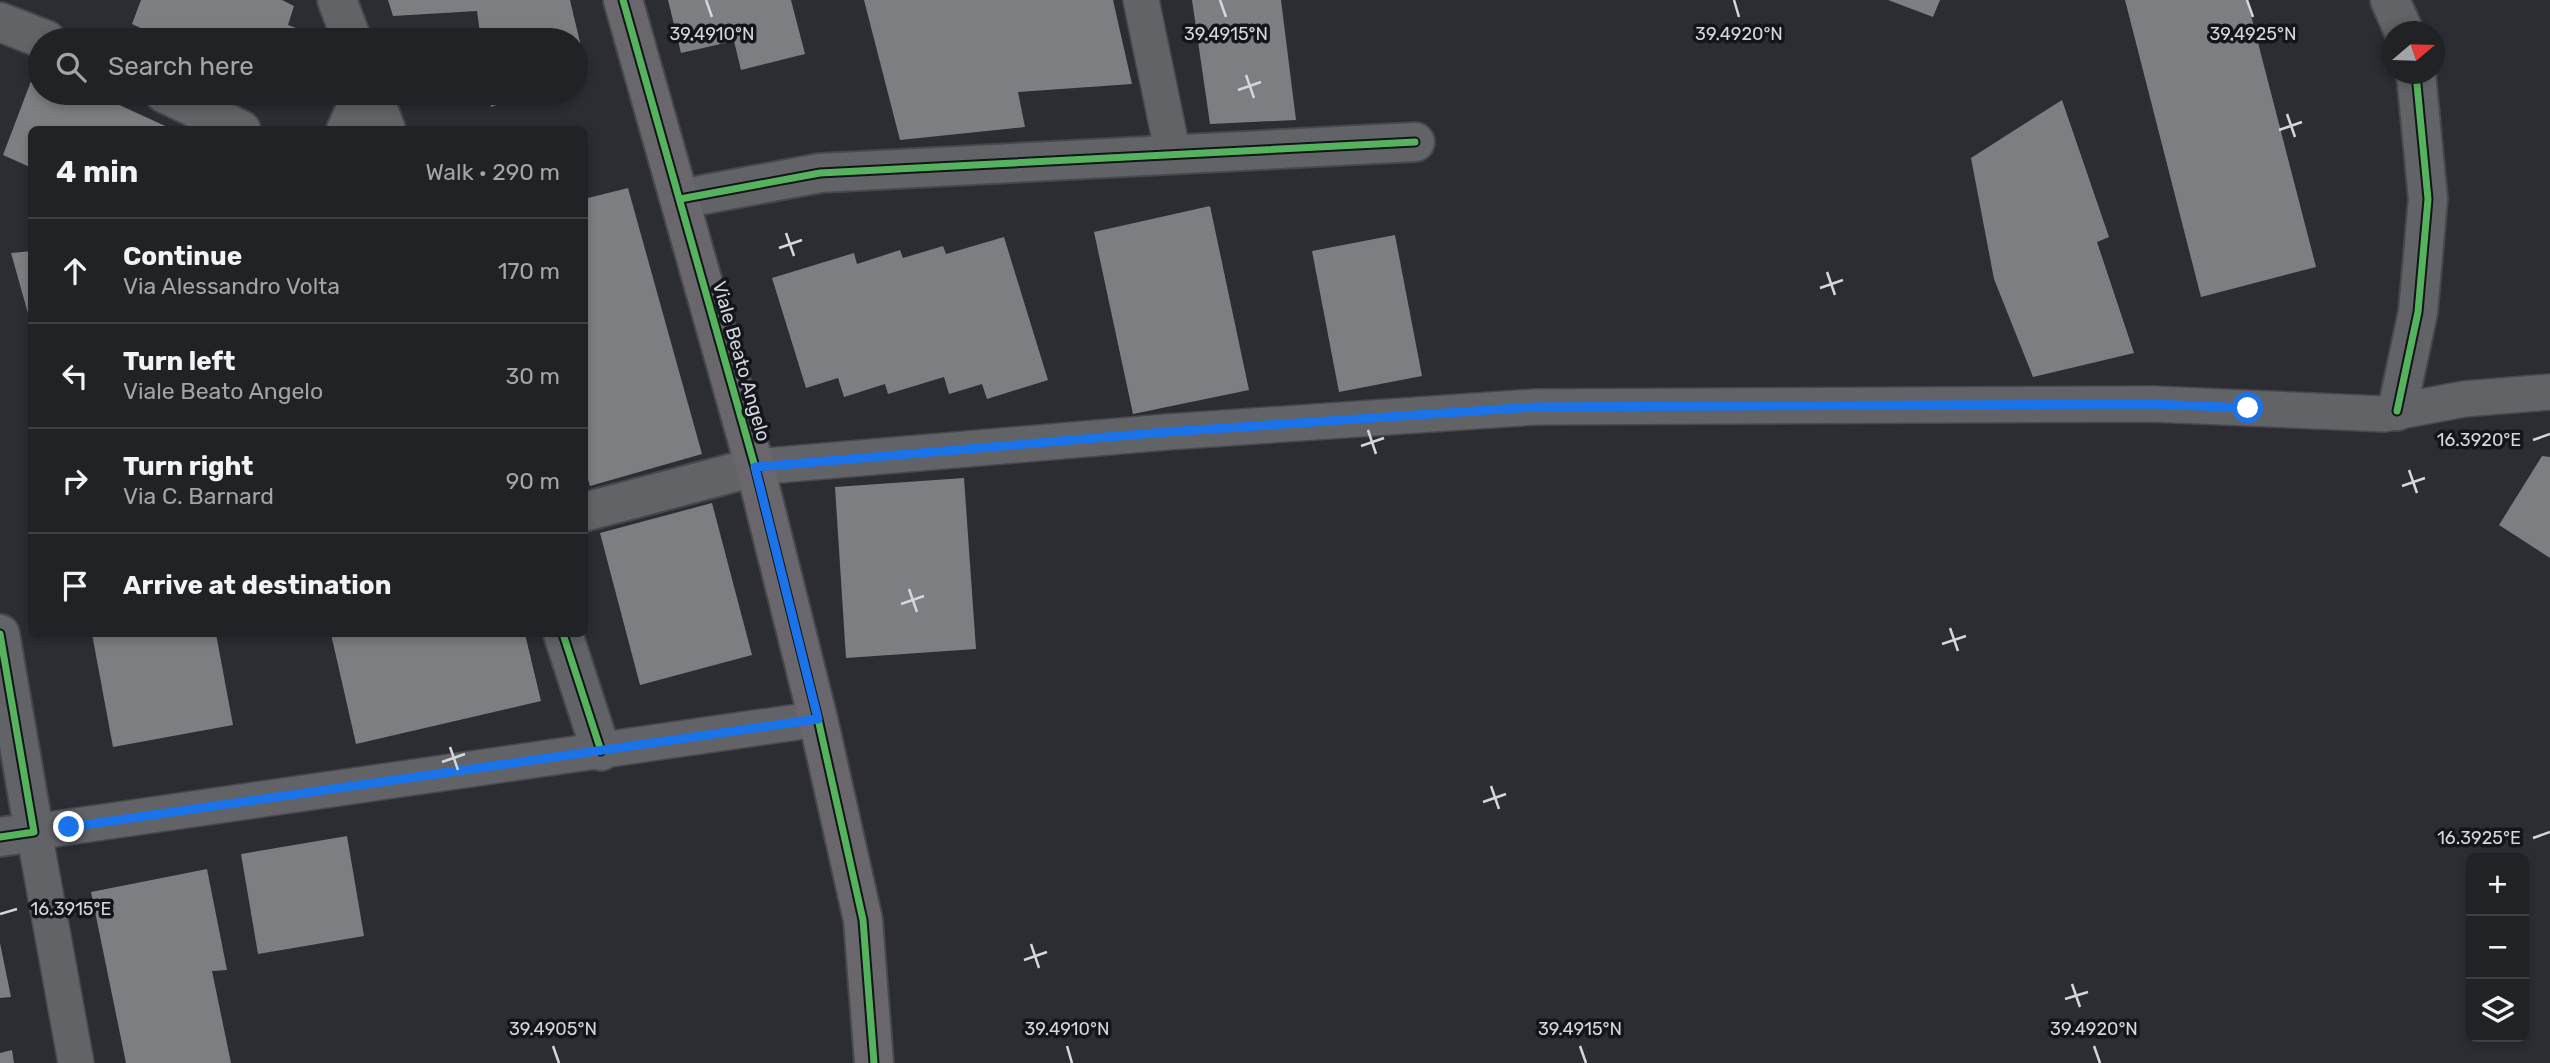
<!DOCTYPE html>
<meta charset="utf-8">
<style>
:root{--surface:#202226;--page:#282a2e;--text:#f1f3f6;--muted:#a2a4a7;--line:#3d3f43}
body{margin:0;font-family:Rubik,sans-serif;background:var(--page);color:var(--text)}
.controls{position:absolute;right:21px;bottom:21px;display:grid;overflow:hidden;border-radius:10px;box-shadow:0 4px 10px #0003}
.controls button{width:63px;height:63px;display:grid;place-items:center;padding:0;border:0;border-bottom:2px solid var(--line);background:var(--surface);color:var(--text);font:35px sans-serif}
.compass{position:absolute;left:2382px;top:21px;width:63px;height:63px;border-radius:50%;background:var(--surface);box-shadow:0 4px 10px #0003;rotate:71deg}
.stop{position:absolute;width:21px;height:21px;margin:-16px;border:5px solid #1a73e8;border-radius:50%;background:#fff}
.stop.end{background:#1a73e8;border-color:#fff;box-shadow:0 2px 7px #0008}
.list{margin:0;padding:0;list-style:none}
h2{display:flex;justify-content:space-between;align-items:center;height:91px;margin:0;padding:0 28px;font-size:30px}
h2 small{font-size:23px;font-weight:400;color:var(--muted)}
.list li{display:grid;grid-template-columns:46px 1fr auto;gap:21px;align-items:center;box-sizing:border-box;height:105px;padding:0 28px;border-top:2px solid var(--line)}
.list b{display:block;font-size:26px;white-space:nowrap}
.list p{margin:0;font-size:23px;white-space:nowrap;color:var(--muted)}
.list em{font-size:23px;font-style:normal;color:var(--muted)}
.icon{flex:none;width:38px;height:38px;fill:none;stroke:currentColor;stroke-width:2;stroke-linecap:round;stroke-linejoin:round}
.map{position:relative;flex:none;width:2550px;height:1063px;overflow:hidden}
.search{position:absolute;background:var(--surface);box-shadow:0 4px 10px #0003;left:28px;top:28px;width:560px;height:77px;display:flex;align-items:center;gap:18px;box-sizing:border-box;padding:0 24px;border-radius:38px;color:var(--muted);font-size:26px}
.panel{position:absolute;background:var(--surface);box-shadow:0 4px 10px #0003;left:28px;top:126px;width:560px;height:511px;border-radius:10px}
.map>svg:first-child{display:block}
.building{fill:#7c7e82}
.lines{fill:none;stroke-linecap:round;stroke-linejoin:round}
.lane-casing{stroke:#46484c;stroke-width:38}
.street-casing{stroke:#46484c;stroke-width:42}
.secondary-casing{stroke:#46484c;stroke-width:42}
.lane{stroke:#616367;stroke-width:35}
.street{stroke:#616367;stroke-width:38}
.secondary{stroke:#69676b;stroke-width:38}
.cycleway-casing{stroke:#121519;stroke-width:11}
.cycleway{stroke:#56b35d;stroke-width:7}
.route{stroke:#1a73e8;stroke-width:9}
.ticks{fill:none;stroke:#d3d6dc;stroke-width:2.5}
.labels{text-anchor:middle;stroke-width:7;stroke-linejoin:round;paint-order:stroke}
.street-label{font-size:19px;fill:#d3d6dc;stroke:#121519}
.ticks-label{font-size:18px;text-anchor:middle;fill:#d3d6dc;stroke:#121519;stroke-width:7;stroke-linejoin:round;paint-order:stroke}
</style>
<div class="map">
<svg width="2550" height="1063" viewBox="0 0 2550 1063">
<rect width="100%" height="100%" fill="#2b2d32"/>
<!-- building -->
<g class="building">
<polygon points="141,0 282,0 294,6 288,25 323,38 322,40 166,40 132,24"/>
<polygon points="388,0 570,0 587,72 576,76 576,40 481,40 477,11 393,16"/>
<polygon points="668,0 791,0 805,54 741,70 734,41 681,53"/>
<polygon points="864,0 1113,0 1132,84 1018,92 1025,127 900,140"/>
<polygon points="1192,0 1281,0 1296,120 1210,124"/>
<polygon points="1888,0 1940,0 1933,17"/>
<polygon points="2125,0 2247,0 2316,267 2201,297"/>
<polygon points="36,68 40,70 40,93 93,93 174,130 32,130 32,168 3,155"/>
<polygon points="277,93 303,93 299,103"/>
<polygon points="489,93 529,93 491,107"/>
<polygon points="2062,100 2109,237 2097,242 2134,353 2033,377 1994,279 1971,158"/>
<polygon points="628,188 702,454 590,486 584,466 584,199"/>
<polygon points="1210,206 1249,390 1133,414 1094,232"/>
<polygon points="1395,235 1422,376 1339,392 1312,251"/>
<polygon points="1004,237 1048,380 987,399 982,384 949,394 944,377 888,394 885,384 844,397 838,378 806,388 772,278 854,253 857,264 900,250 903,258 943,246 946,254"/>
<polygon points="32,251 32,324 31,324 11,253"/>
<polygon points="2542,456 2550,457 2550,558 2499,525"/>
<polygon points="964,478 976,649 846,658 835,487"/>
<polygon points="712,503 752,655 640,685 600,533"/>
<polygon points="92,634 216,634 233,725 113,747"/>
<polygon points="331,634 525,634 541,701 356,744"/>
<polygon points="347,836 364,936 258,954 241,854"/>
<polygon points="207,869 227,970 212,971 231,1063 126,1063 91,892"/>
<polygon points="0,943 11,997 0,998"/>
<polygon points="12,1050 14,1063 0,1063 0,1053"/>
</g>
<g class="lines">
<!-- lane casing -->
<g class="lane-casing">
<g id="lane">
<polyline points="1141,0 1173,154"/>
<polyline points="755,467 1167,432 1535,407 2153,404 2384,414 2464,399 2550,392"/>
<polyline points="76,1063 34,832 818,719"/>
</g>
</g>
<!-- street casing -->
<g class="street-casing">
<g id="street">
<polyline points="337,0 352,40"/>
<polyline points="2390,0 2404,32"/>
<polyline points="0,22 46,40"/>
<polyline points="164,93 241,130"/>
<polyline points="372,93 386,130"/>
<polyline points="346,130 363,93"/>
<polyline points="680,199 820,173 1415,142"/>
<polyline points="2397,411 2418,312 2428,199 2416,74"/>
<polyline points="584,512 755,467"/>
<polyline points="0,634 34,832 0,837"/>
<polyline points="563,634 601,751"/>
</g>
</g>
<!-- secondary casing -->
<g class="secondary-casing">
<polyline id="secondary" points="623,0 755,467 818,719 863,920 874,1063"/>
</g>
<!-- lane -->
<use href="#lane" class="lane"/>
<!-- street -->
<use href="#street" class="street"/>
<!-- secondary -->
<use href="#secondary" class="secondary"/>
<!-- cycleway casing -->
<g class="cycleway-casing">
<g id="cycleway">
<polyline points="623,0 755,467 818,719 863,920 874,1063"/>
<polyline points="680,199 820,173 1415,142"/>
<polyline points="2397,411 2418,312 2428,199 2416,74"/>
<polyline points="0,634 34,832 0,837"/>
<polyline points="563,634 601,751"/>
</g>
</g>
<!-- cycleway -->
<use href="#cycleway" class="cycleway"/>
</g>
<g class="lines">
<!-- route -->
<polyline class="route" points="69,827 818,719 755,467 1167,432 1535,407 2153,404 2248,408"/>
</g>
<!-- ticks -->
<path class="ticks" d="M706,0l6,17M1220,0l6,17M1734,0l5,17M2247,0l6,17M1246,75l8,23M1238,90l23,-8M2287,114l8,23M2279,130l23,-8M786,233l8,23M779,248l23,-8M1827,272l8,23M1820,288l23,-8M1368,430l8,24M2533,440l17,-6M1361,446l23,-8M2409,470l8,23M2402,486l23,-8M909,589l8,23M901,604l23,-8M1950,628l8,23M1942,644l24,-8M450,747l8,23M442,762l23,-8M1491,786l8,23M1483,802l23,-8M2533,838l17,-6M0,914l17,-5M1031,944l8,24M1024,960l23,-8M2072,984l8,23M2065,999l23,-7M553,1046l6,17M1067,1046l5,17M1580,1046l6,17M2094,1046l6,17"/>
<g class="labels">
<!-- street labels -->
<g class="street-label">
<text transform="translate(742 361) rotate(74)" y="7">Viale Beato Angelo</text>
</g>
</g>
<g class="ticks-label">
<text x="712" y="40">39.4910°N</text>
<text x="1226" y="40">39.4915°N</text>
<text x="2253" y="40">39.4925°N</text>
<text x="1739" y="40">39.4920°N</text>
<text x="2479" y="446">16.3920°E</text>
<text x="2479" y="844">16.3925°E</text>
<text x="71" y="915">16.3915°E</text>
<text x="553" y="1035">39.4905°N</text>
<text x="1067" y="1035">39.4910°N</text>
<text x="1580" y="1035">39.4915°N</text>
<text x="2094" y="1035">39.4920°N</text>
</g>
</svg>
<div class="controls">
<button>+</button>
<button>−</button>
<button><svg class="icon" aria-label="layers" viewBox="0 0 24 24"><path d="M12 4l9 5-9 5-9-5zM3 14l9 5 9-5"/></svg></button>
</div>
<svg class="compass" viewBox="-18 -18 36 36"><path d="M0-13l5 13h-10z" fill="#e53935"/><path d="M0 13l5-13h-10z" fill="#a2a4a7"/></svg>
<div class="stop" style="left:2248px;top:408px"></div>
<div class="stop end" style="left:69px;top:827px"></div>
<div class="search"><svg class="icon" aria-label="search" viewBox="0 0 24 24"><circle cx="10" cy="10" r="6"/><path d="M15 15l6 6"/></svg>Search here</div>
<section class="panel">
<h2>4 min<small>Walk · 290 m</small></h2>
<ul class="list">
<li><svg class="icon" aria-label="ahead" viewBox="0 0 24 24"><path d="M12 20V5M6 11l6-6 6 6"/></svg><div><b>Continue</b><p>Via Alessandro Volta</p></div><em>170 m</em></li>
<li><svg class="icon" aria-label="left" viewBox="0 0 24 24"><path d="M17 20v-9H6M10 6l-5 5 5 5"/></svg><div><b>Turn left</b><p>Viale Beato Angelo</p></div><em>30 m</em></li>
<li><svg class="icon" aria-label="right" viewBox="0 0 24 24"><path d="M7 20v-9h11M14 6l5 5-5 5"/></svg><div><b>Turn right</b><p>Via C. Barnard</p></div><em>90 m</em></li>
<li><svg class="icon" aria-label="arrive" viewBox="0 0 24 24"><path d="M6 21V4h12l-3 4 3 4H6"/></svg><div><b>Arrive at destination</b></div></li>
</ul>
</section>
</div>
